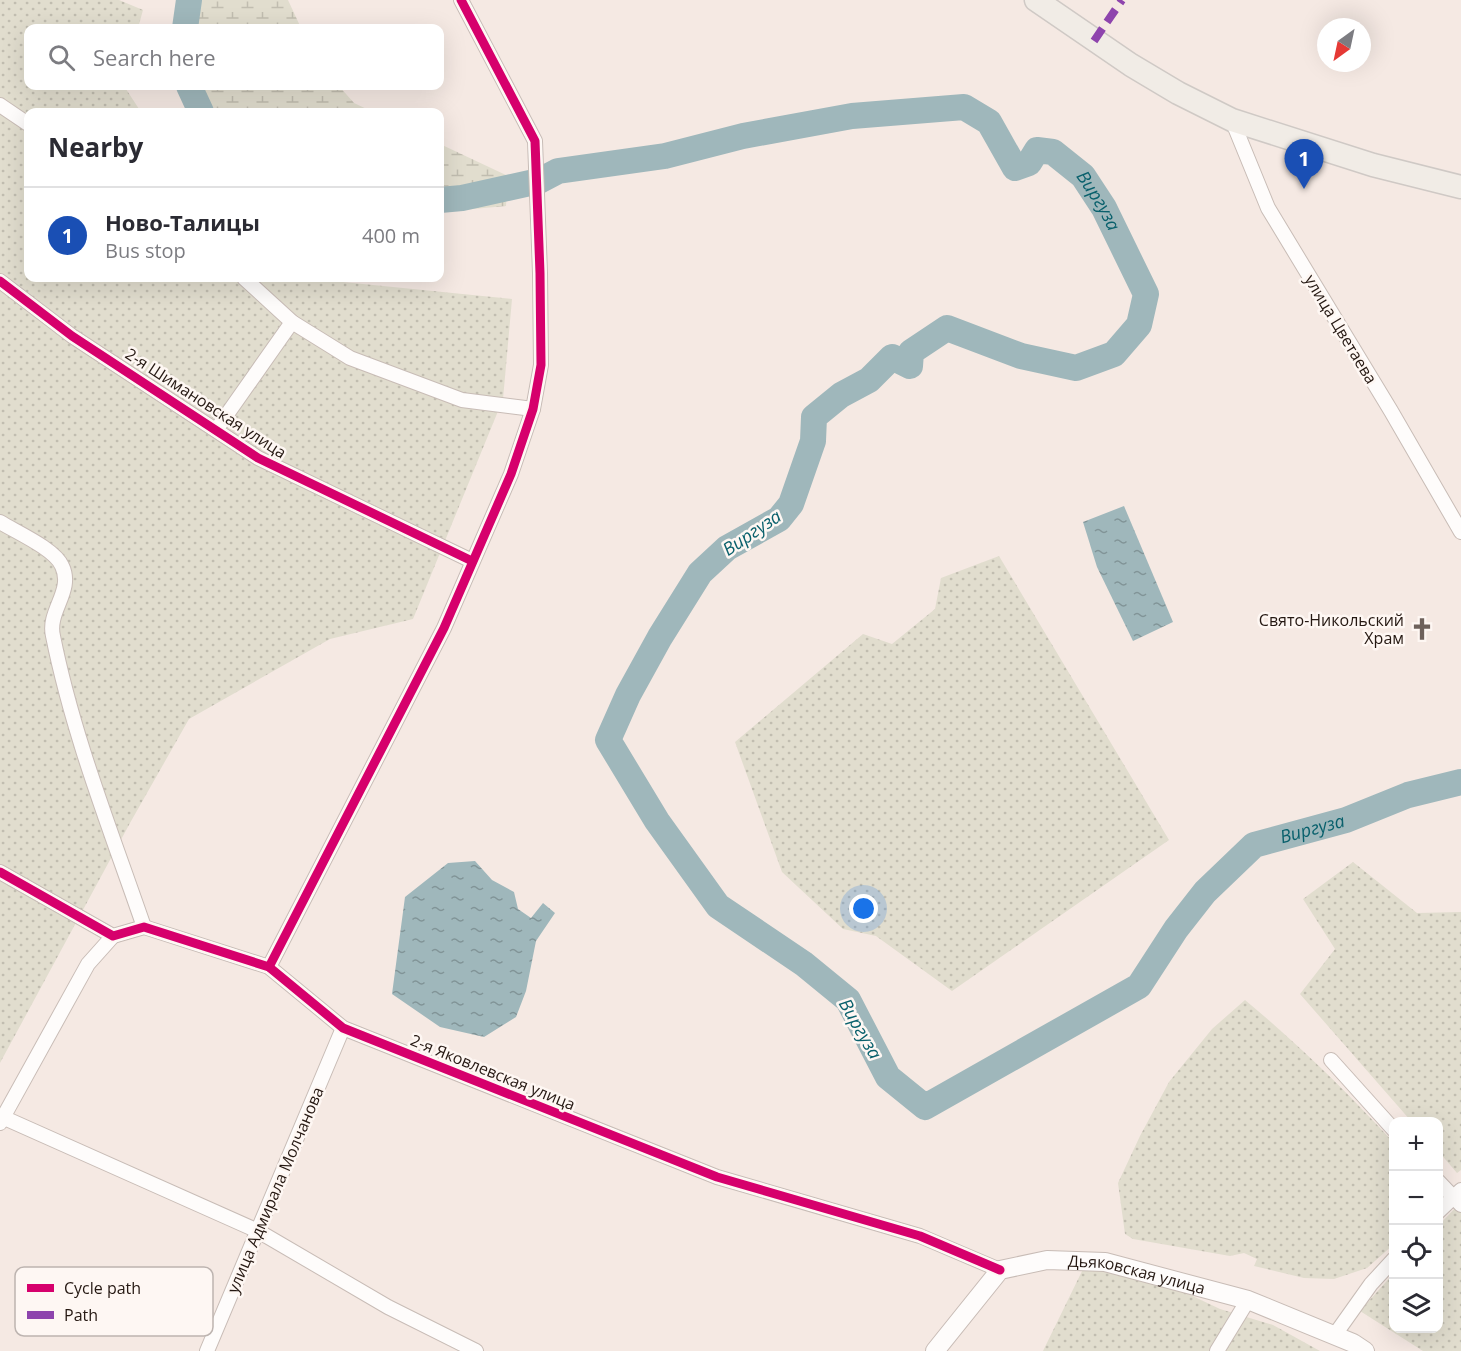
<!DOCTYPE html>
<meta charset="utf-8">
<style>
:root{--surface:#fff;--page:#f2f2f3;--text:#2b2b33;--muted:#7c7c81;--line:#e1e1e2;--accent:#6e615b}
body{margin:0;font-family:"Open Sans",sans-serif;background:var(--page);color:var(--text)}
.controls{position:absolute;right:18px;bottom:18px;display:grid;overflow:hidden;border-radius:12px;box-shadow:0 6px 24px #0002}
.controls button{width:54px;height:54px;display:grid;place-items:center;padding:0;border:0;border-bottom:2px solid var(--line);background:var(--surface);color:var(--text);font:30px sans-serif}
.compass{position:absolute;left:1317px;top:18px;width:54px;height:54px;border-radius:50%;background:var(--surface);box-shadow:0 6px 24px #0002;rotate:213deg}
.you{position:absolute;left:864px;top:909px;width:21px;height:21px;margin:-15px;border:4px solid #fff;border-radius:50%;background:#1a73e8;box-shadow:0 0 0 9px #1a73e833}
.badge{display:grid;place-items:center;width:39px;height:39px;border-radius:50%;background:var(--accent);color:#fff;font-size:20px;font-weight:700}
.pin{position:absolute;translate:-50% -50px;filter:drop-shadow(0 2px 3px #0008)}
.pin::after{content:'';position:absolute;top:32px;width:21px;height:18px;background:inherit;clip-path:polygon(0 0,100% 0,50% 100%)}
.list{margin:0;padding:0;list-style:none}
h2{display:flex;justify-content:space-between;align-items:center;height:78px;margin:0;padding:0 24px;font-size:26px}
h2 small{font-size:20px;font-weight:400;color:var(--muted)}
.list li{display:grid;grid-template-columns:39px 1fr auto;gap:18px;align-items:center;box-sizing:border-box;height:96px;padding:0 24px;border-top:2px solid var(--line)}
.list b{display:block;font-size:22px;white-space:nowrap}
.list p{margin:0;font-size:20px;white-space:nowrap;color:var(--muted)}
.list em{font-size:20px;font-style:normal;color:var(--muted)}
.icon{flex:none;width:33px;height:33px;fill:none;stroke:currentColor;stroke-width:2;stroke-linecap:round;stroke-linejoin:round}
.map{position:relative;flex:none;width:1461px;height:1351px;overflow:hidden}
.search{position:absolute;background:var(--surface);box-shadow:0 6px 24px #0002;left:24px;top:24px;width:420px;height:66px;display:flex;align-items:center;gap:15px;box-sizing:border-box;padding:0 21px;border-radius:12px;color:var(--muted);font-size:22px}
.panel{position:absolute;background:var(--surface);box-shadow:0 6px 24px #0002;left:24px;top:108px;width:420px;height:174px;border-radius:12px}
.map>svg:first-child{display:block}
.grass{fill:url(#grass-dots)}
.wetland{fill:url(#wetland-marsh)}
.water{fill:url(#water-ripples)}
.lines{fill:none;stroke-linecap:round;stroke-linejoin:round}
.river{stroke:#9fb7bb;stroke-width:26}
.minor-casing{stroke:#c8bcb6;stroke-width:16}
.tertiary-casing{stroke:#c8bcb6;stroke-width:20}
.primary-casing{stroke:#cfc9c5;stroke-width:25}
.minor{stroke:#fefcfb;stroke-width:14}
.tertiary{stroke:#fefcfb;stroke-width:18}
.primary{stroke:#f1ece6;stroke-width:22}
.quiet{stroke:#8e44ad;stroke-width:8;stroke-dasharray:15 8;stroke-linecap:butt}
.cycleway-casing{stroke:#fef7f3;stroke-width:13}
.cycleway{stroke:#d6006c;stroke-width:9}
.labels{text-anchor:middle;stroke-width:5;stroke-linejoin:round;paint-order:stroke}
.street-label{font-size:16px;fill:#251812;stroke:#fef7f3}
.poi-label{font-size:16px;fill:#251812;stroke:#fef7f3;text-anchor:end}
.water-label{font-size:18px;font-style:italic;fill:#09606c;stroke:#fef7f3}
.key{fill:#fef7f3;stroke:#bdb4b0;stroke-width:1.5}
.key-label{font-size:16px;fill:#251812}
</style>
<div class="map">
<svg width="1461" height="1351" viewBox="0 0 1461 1351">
<defs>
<pattern id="grass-dots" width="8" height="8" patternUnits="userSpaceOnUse" patternTransform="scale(1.5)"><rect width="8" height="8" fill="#e1ddce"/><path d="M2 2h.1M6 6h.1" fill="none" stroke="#c1bdb0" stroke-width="1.8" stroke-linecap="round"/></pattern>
<pattern id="wetland-marsh" width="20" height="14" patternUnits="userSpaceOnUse" patternTransform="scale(1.5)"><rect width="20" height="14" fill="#e1ddce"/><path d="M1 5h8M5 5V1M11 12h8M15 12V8" fill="none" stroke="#c1bdb0"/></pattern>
<pattern id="water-ripples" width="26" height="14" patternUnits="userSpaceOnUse" patternTransform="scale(1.5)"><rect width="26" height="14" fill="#9fb7bb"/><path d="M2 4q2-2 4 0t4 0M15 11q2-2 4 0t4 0" fill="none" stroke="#819497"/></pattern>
</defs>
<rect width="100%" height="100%" fill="#f5e9e3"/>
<!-- grass -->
<g class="grass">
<polygon points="0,0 119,0 143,10 138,28 28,28 28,86 124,86 141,112 28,112 28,278 332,278 343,282 512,299 503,399 413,619 330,639 189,719 130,823 0,1063"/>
<polygon points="999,556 1169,840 952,991 876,936 843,929 782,872 735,742 863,634 892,644 935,609 941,578"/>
<polygon points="1353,862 1417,913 1461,912 1461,1170 1457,1173 1439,1152 1438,1122 1411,1121 1300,994 1335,949 1303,899"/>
<path d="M1245,1000c53,44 102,92 148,142v103l-26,23 -33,11 -30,-1 -50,-12 3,-7 -13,-6 -14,3 -97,-17 -8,-5 -7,-51 22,-47 29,-54 43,-53z"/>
<polygon points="1461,1202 1461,1351 1423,1351 1360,1311 1393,1274 1394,1328 1438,1328 1439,1225"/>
<polygon points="1084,1267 1163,1282 1220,1309 1273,1325 1320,1351 1043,1351"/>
</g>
<!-- wetland -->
<g class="wetland">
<polygon points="189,0 288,0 301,28 185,28"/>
<polygon points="190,86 339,86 354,103 373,112 201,112"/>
<polygon points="440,144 508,176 506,206 440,212"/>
</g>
<!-- water -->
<g class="water">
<polygon points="1124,506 1173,622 1133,641 1097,567 1083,522"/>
<polygon points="475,861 492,880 514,892 518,909 531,918 543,903 555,913 536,941 526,991 516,1017 484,1037 440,1027 392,994 405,897 448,863"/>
</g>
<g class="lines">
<!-- river -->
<g class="river">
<polyline points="185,28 189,0"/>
<polyline points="189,86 201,112"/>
<path id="s1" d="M440,200l22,-2 77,-17 19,-10 107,-15 78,-20 109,-20 112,-9 25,15 26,46 14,-5 8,-13 16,2 30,24 21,32 42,86 -7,31 -25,29 -38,14 -55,-12 -74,-28 -36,24 -1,14 -18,-9 -23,23 -28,15 -27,22 -1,24 -22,63 -12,15 -52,29 -27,25 -40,64 -32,58 -20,45 49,81 61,85 86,58 44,36 40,77 37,30 214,-121 37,-57 29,-37 49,-47 92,-25 62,-25 53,-13"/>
</g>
<!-- minor casing -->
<g class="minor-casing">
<g id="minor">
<polyline points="0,105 28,124"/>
<polyline points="1232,120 1268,208 1391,411 1461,532"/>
<polyline points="244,278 292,322 350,358 462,400 533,409"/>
<polyline points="0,281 72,336 258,458 472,561"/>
<polyline points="216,430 292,322"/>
<path d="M0,522c16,10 55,27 62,44 12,25 -15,45 -9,70 20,100 58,195 91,291"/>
<polyline points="0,872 113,936 144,927 269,967 343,1028 717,1177 920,1236 1000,1270"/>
<polyline points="269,967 444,628 511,474 533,409 541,365 540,273 535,141 461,0"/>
<polyline points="1331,1060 1394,1130"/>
<polyline points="0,1116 258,1231 388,1307 476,1351"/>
<polyline points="0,1123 88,964 113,936"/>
<polyline points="1438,1181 1461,1205"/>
<polyline points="1438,1212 1461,1190"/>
<polyline points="1334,1336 1371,1284 1394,1259"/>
<polyline points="207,1351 343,1028"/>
<polyline points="1217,1351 1248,1300"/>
</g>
</g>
<!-- tertiary casing -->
<g class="tertiary-casing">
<g id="tertiary">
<path id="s2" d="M935,1351l65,-81 47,-10 58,2 143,38 105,43 12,8"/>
</g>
</g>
<!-- primary casing -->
<g class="primary-casing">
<polyline id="primary" points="1036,0 1131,65 1178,93 1232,120 1373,165 1461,187"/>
</g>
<!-- minor -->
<use href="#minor" class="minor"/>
<!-- tertiary -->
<use href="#tertiary" class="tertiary"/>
<!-- primary -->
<use href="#primary" class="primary"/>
<!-- quiet -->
<polyline class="quiet" points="1094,41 1122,0"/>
<!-- cycleway casing -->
<g class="cycleway-casing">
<g id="cycleway">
<polyline points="0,281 72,336 258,458 472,561"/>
<polyline points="0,872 113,936 144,927 269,967 343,1028 717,1177 920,1236 1000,1270"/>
<polyline points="269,967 444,628 511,474 533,409 541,365 540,273 535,141 461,0"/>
</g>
</g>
<!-- cycleway -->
<use href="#cycleway" class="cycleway"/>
</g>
<!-- icons -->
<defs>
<g id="church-bare" transform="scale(1.8)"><path d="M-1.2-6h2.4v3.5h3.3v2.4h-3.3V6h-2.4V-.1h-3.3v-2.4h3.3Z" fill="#6e615b" stroke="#fef7f3" stroke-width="2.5" paint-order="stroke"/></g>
</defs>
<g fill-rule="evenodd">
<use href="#church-bare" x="1422" y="629"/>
</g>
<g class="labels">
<!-- street labels -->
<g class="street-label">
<text transform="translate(1341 329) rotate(59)" y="6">улица Цветаева</text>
<text transform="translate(206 403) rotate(33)" y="6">2-я Шимановская улица</text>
<text transform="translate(493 1072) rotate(22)" y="6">2-я Яковлевская улица</text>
<text transform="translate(275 1190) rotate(-67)" y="6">улица Адмирала Молчанова</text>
<text dy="6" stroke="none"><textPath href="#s2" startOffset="243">Дьяковская улица</textPath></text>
</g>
<!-- poi labels -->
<g class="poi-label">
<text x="1404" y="626">Свято-Никольский<tspan x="1404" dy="18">Храм</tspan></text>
</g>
<!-- water labels -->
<g class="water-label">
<text dy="6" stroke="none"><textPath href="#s1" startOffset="730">Виргуза</textPath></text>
<text transform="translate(752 533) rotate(-34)" y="6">Виргуза</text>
<text dy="6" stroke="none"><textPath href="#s1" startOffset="2638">Виргуза</textPath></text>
<text transform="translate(860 1029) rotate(60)" y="6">Виргуза</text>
</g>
</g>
<!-- legend -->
<rect x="15" y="1267" width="198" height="69" rx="9" class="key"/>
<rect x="27" y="1284" width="27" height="8" fill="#d6006c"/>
<rect x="27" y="1311" width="27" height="8" fill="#8e44ad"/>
<g class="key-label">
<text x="64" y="1294">Cycle path</text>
<text x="64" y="1321">Path</text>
</g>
</svg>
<div class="controls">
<button>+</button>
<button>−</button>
<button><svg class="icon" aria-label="locate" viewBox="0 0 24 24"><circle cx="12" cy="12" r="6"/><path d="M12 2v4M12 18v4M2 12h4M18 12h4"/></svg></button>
<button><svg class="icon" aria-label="layers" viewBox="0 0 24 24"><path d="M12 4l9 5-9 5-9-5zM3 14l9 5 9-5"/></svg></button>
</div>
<svg class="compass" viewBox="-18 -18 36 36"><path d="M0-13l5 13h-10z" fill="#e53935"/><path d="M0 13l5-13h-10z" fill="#7c7c81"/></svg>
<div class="you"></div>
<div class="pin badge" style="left:1304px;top:189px;background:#1a4fb4">1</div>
<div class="search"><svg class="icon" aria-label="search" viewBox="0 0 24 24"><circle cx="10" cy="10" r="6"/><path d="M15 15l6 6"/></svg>Search here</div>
<section class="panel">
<h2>Nearby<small></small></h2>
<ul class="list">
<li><span class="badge" style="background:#1a4fb4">1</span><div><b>Ново-Талицы</b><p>Bus stop</p></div><em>400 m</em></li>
</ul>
</section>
</div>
